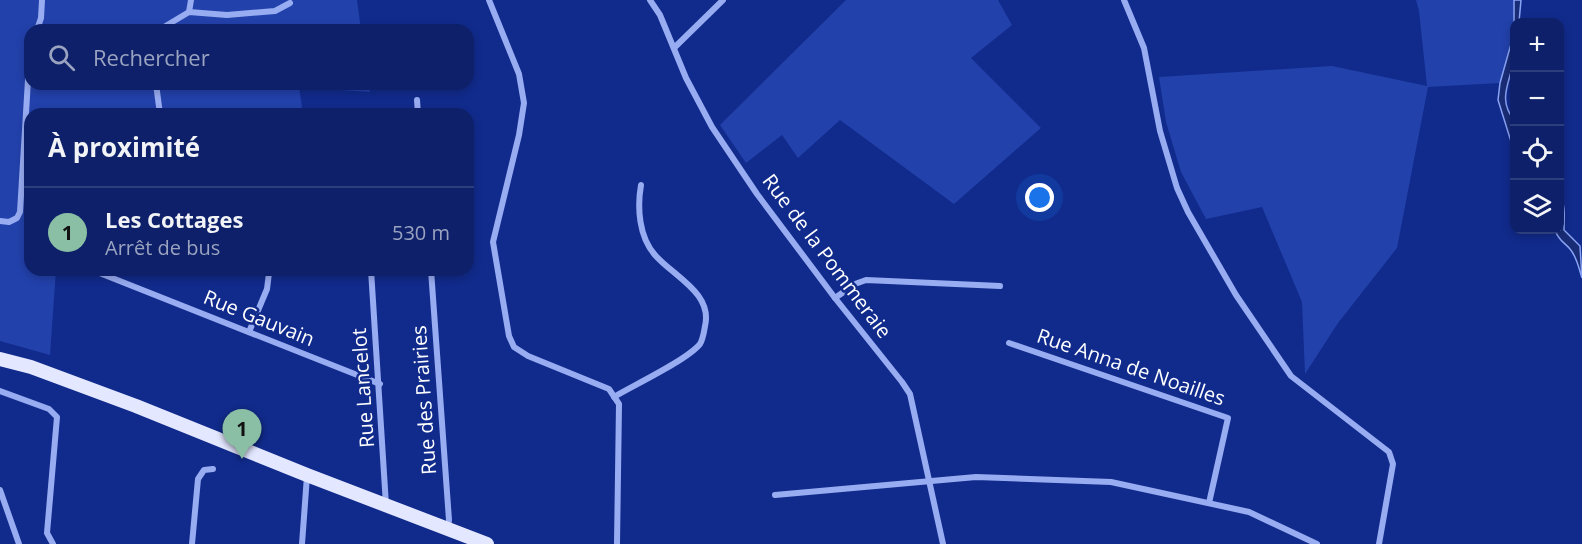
<!DOCTYPE html>
<html lang="fr">
<meta charset="utf-8">
<style>
:root{--surface:#0d2069;--page:#1b2d71;--text:#f1f3f6;--muted:#9aa3c0;--line:#2d3e7d;--accent:#8abfa5}
body{margin:0;font-family:"Open Sans",sans-serif;background:var(--page);color:var(--text)}
.controls{position:absolute;right:18px;top:18px;display:grid;overflow:hidden;border-radius:12px;box-shadow:0 3px 9px #0003}
.controls button{width:54px;height:54px;display:grid;place-items:center;padding:0;border:0;border-bottom:2px solid var(--line);background:var(--surface);color:var(--text);font:30px sans-serif}
.you{position:absolute;left:1040px;top:198px;width:21px;height:21px;margin:-15px;border:4px solid #fff;border-radius:50%;background:#1a73e8;box-shadow:0 0 0 9px #1a73e833}
.badge{display:grid;place-items:center;width:39px;height:39px;border-radius:50%;background:var(--accent);color:#111;font-size:20px;font-weight:700}
.pin{position:absolute;translate:-50% -50px;filter:drop-shadow(0 2px 3px #0008)}
.pin::after{content:'';position:absolute;top:32px;width:21px;height:18px;background:inherit;clip-path:polygon(0 0,100% 0,50% 100%)}
.list{margin:0;padding:0;list-style:none}
h2{display:flex;justify-content:space-between;align-items:center;height:78px;margin:0;padding:0 24px;font-size:26px}
h2 small{font-size:20px;font-weight:400;color:var(--muted)}
.list li{display:grid;grid-template-columns:39px 1fr auto;gap:18px;align-items:center;box-sizing:border-box;height:90px;padding:0 24px;border-top:2px solid var(--line)}
.list b{display:block;font-size:22px;white-space:nowrap}
.list p{margin:0;font-size:20px;white-space:nowrap;color:var(--muted)}
.list em{font-size:20px;font-style:normal;color:var(--muted)}
.icon{flex:none;width:33px;height:33px;fill:none;stroke:currentColor;stroke-width:2;stroke-linecap:round;stroke-linejoin:round}
.map{position:relative;flex:none;width:1582px;height:544px;overflow:hidden}
.search{position:absolute;background:var(--surface);box-shadow:0 3px 9px #0003;left:24px;top:24px;width:450px;height:66px;display:flex;align-items:center;gap:15px;box-sizing:border-box;padding:0 21px;border-radius:18px;color:var(--muted);font-size:22px}
.panel{position:absolute;background:var(--surface);box-shadow:0 3px 9px #0003;left:24px;top:108px;width:450px;height:168px;border-radius:18px}
.map>svg:first-child{display:block}
.green{fill:#2241ab}
.water{fill:#192c76;stroke:#89a3f5;stroke-width:1.5}
.lines{fill:none;stroke-linecap:round;stroke-linejoin:round}
.minor{stroke:#98acf2;stroke-width:6}
.primary{stroke:#e3e7ff;stroke-width:14}
.labels{text-anchor:middle;stroke-width:5;stroke-linejoin:round;paint-order:stroke}
.street-label{font-size:20px;fill:#fff;stroke:#112b8c}
</style>
<div class="map">
<svg width="1582" height="544" viewBox="0 0 1582 544">
<rect width="100%" height="100%" fill="#112b8c"/>
<!-- green -->
<g class="green">
<polygon points="0,0 357,0 361,30 30,30 30,84 369,84 370,92 299,87 303,114 30,114 30,270 56,270 50,355 0,341"/>
<polygon points="846,0 998,0 1012,25 971,58 1041,128 954,204 840,120 798,158 782,135 746,163 720,125"/>
<path d="M1416,0h98c0,29 -5,55 -14,83l-72,4 -31,161 -59,75 -33,51 -3,-72 -40,-95 -56,12 -25,-47 -15,-50 -7,-45 173,-11 95,20 -8,-75z"/>
</g>
<!-- water -->
<g class="water">
<path d="M1514,0h7l-2,22h-5c0,12 1,23 0,34 -2,25 -18,41 0,64v31l-16,-51 2,-17 11,-39 3,-22z"/>
<path d="M1560,197c6,8 4,22 4,33l16,16 2,32c-3,-9 -5,-21 -12,-29 -6,-7 -12,-9 -15,-19h5z"/>
</g>
<g class="lines">
<!-- minor -->
<g class="minor">
<polyline points="489,0 519,74 524,103 519,135 493,242 509,336 514,347 528,356 609,389 619,404 617,544"/>
<polyline points="650,0 660,15 686,78 712,127 757,194 835,298 902,382 910,394 943,544"/>
<polyline points="1124,0 1144,48 1160,131 1177,188 1188,212 1236,295 1291,376 1389,452 1393,464 1379,544"/>
<polyline points="189,12 191,0"/>
<polyline points="37,30 41,18 42,0"/>
<polyline points="159,30 189,12 227,15 275,11 290,3"/>
<polyline points="674,48 723,0"/>
<polyline points="156,84 160,114"/>
<polyline points="417,100 418,114"/>
<polyline points="0,221 9,222 17,218 20,212 30,47"/>
<polyline points="92,270 380,384"/>
<polyline points="371,270 386,505"/>
<polyline points="431,270 449,520 448,528"/>
<polyline points="835,298 855,284 866,280 1000,286"/>
<polyline points="249,332 267,289 269,273"/>
<polyline points="1009,343 1228,418 1209,503"/>
<polyline points="0,391 49,409 57,417 47,533 53,544"/>
<path d="M614,397c20,-12 73,-37 86,-53 3,-5 4,-12 5,-18 8,-33 -32,-50 -50,-71 -16,-18 -18,-47 -14,-70"/>
<polyline points="0,490 19,544"/>
<polyline points="775,495 976,477 1111,482 1249,512 1317,544"/>
<polyline points="192,544 198,479 204,470 213,469"/>
<polyline points="302,544 307,476"/>
</g>
<!-- primary -->
<polyline class="primary" points="0,359 31,367 136,406 307,475 487,544"/>
</g>
<g class="labels">
<!-- street labels -->
<g class="street-label">
<text transform="translate(827 256) rotate(53)" y="7">Rue de la Pommeraie</text>
<text transform="translate(259 318) rotate(22)" y="7">Rue Gauvain</text>
<text transform="translate(1131 367) rotate(19)" y="7">Rue Anna de Noailles</text>
<text transform="translate(363 388) rotate(-94)" y="7">Rue Lancelot</text>
<text transform="translate(424 400) rotate(-94)" y="7">Rue des Prairies</text>
</g>
</g>
</svg>
<div class="controls">
<button>+</button>
<button>−</button>
<button><svg class="icon" aria-label="locate" viewBox="0 0 24 24"><circle cx="12" cy="12" r="6"/><path d="M12 2v4M12 18v4M2 12h4M18 12h4"/></svg></button>
<button><svg class="icon" aria-label="layers" viewBox="0 0 24 24"><path d="M12 4l9 5-9 5-9-5zM3 14l9 5 9-5"/></svg></button>
</div>
<div class="you"></div>
<div class="pin badge" style="left:242px;top:459px">1</div>
<div class="search"><svg class="icon" aria-label="search" viewBox="0 0 24 24"><circle cx="10" cy="10" r="6"/><path d="M15 15l6 6"/></svg>Rechercher</div>
<section class="panel">
<h2>À proximité<small></small></h2>
<ul class="list">
<li><span class="badge">1</span><div><b>Les Cottages</b><p>Arrêt de bus</p></div><em>530 m</em></li>
</ul>
</section>
</div>
